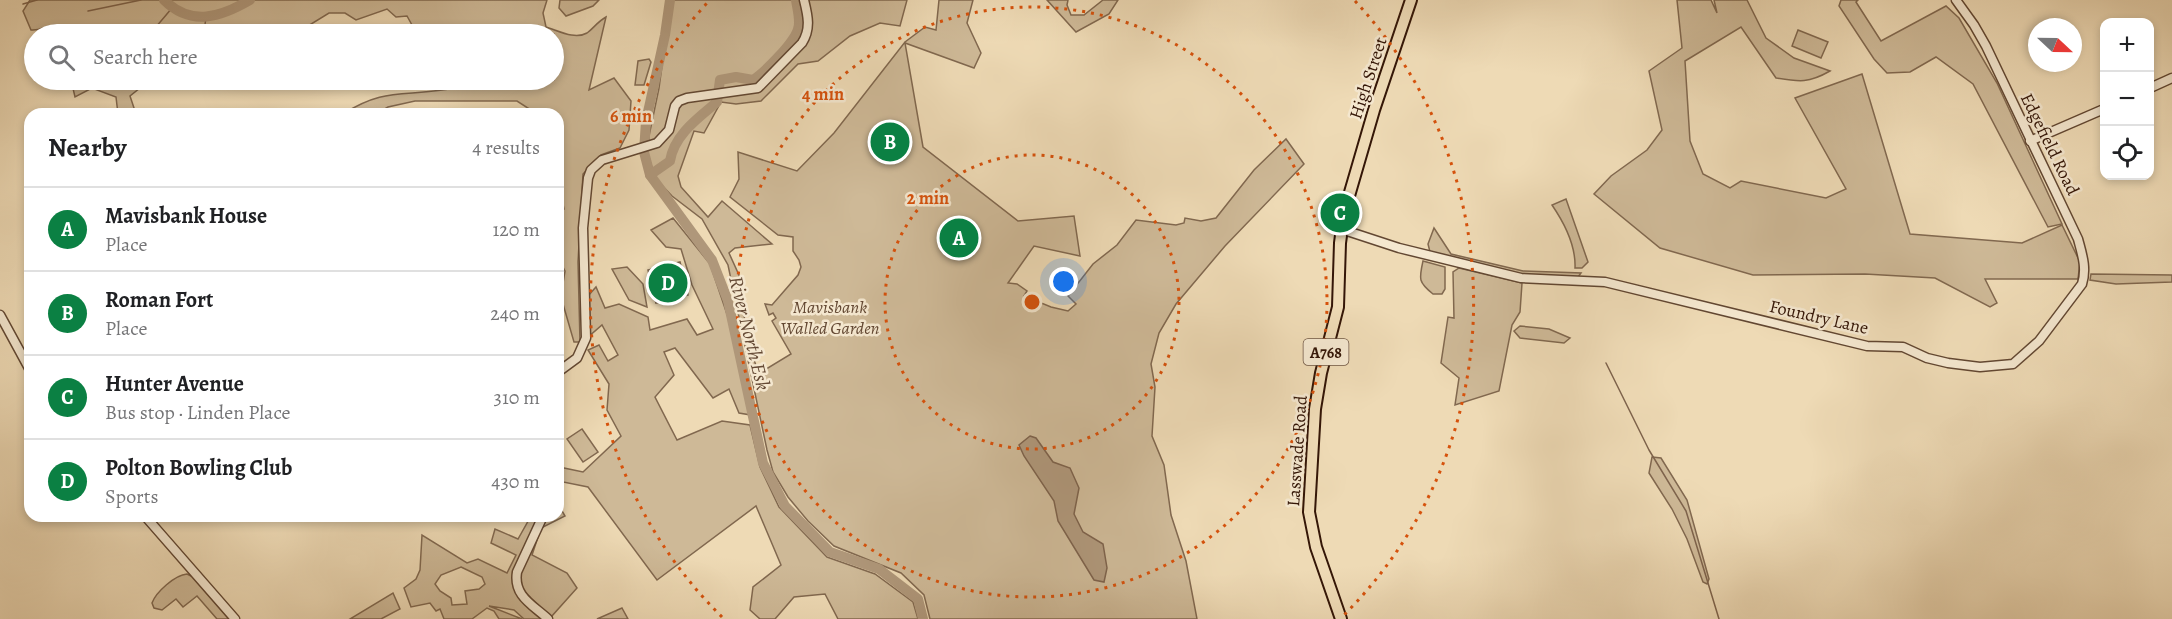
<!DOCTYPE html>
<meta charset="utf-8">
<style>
:root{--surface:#fff;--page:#f6f6f6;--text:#202124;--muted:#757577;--line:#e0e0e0;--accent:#0b8043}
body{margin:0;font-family:Alegreya,serif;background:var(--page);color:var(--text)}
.controls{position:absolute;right:18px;top:18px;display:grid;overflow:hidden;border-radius:12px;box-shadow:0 3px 9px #0003}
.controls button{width:54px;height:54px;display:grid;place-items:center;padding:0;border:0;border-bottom:2px solid var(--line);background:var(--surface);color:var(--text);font:30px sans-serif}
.compass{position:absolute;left:2028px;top:18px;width:54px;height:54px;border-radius:50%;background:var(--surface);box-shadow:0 3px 9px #0003;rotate:112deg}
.you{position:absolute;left:1064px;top:282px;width:21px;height:21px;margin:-15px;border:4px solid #fff;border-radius:50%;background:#1a73e8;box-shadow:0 0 0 9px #1a73e833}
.badge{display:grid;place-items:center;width:39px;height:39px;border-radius:50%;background:var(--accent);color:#fff;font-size:20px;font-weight:700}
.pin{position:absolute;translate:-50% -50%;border:3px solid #fff;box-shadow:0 2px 6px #0006}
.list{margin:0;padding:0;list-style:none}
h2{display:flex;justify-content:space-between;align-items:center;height:78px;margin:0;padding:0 24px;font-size:26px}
h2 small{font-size:20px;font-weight:400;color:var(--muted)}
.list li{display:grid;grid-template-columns:39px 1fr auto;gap:18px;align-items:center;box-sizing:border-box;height:84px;padding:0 24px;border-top:2px solid var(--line)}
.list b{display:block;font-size:22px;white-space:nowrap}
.list p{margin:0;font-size:20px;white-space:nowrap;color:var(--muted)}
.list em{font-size:20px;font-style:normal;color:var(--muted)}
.icon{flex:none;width:33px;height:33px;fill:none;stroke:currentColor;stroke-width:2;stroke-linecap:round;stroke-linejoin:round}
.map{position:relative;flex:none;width:2172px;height:619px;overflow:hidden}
.search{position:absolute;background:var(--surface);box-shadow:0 3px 9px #0003;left:24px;top:24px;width:540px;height:66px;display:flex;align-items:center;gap:15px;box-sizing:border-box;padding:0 21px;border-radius:33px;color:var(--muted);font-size:22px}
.panel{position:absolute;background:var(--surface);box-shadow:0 3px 9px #0003;left:24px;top:108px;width:540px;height:414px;border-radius:18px}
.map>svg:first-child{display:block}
.green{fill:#ceb997;stroke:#81684f;stroke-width:1.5;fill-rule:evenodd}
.water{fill:#af977a;stroke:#7e634c;stroke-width:1.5}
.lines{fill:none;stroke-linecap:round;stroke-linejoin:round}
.stream{stroke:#7e634c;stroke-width:1.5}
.river{stroke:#af977a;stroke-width:10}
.minor-casing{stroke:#624732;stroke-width:11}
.major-casing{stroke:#341607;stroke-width:14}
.minor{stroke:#f4e7cf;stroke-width:8}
.major{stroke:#eedab5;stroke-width:10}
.ring{fill:none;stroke:#d6520c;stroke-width:3;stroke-dasharray:3 6}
.labels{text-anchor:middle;stroke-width:5;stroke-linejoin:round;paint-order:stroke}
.shield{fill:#f4e7cf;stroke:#6e5543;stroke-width:1.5}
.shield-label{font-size:16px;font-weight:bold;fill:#341607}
.street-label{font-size:18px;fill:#341607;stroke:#f4e7cf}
.park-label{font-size:18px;font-style:italic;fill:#624732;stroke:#f4e7cf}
.water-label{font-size:20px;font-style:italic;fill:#654a35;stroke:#f4e7cf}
.centre{fill:#d6520c;stroke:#f4e7cf;stroke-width:3}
.ring-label{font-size:18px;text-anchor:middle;font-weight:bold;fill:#d6520c;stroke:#f4e7cf;stroke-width:5;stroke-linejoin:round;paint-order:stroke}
</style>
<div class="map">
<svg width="2172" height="619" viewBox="0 0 2172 619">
<rect width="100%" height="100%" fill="#eedab5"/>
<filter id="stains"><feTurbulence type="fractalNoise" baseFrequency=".00333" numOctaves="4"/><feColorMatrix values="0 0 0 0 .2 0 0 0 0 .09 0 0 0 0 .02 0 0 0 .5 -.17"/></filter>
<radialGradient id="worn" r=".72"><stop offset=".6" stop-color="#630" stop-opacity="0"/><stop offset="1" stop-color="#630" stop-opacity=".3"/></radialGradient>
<!-- green -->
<g class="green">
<path d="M30,0h517l-4,13 3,14c13,4 29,13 41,6 7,-5 10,-11 19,-16l-17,73 25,-12 17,23 -2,29 -9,18 -19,7 -18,19 -5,88 2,80h-6l-11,-38 -5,2v-19l5,-4 2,-12 -7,-14v-45l6,-3 -6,-30v-65h-21l-20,-13h-102l-27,6 -12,7h-33c39,-25 57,-18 99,-24 11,-1 22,-5 32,-7l3,-3h77v-46h-137l-10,-18 -11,1 -9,-8 -31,11 -11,-7h-16l-34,21h-236l-3,-9c-9,0 -15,6 -25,5l-8,-19z"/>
<polygon points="560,0 599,0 593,6 566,16 559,8"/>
<polygon points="671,0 907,0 900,26 880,23 850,36 818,61 798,64 761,101 736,104 721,102 704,133 694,131 678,176 681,187 708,217 722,201 772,244 735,248 729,253 743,284 743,309 749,346 758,371 763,371 791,354 772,321 776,318 773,313 769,315 765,304 772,305 798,275 801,267 799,260 793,251 793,237 778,235 730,197 739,179 738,152 797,171 834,133 905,42 925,27 936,30 939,0 973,0 967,23 981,53 974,68 905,43 923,147 1018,221 1074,216 1080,256 1034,246 1008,283 1017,284 1027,291 1024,296 1051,307 1068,311 1076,304 1068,296 1093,264 1117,245 1136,220 1176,225 1184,223 1185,218 1201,221 1216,218 1254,170 1286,139 1304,164 1225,246 1176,304 1159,333 1151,364 1155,387 1152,436 1164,465 1171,515 1186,561 1197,619 930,619 924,595 901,573 834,546 808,521 788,497 773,472 767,450 728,265 702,219 672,196 655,178 648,154 649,136 659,88"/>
<polygon points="1047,0 1068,0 1067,5 1071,15 1084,15 1103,0 1118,0 1109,14 1076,32"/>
<path d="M1677,0h34l6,13 -3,-13h33l19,38 28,20 36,13c-21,12 -30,11 -54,7l-35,-51 -56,34 5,80 13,33 27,14 11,-7 85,17 20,-9 -51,-91 67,-24 48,160 112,9 40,-18 18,37 -2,17h-93l12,24 -7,4 -55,-29 -70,-4 -112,1 -93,-27 -66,-54 17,-18 36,-26 15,-20 -13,-59 33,-23z"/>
<polygon points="1841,0 1858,0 1856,2 1881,41 1946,6 1959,18 1997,83 2062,224 2048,227 1973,84 1936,57 1910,72 1887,73 1874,59 1839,6"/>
<polygon points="1798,30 1828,42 1821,58 1792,46"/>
<polygon points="649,59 651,62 644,85 635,85 638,61"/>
<polygon points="71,80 150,80 130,96 136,114 118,114 116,97 92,88 75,97"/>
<path d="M1566,199l22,63 -6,6h-7c1,-23 -10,-44 -23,-63z"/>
<polygon points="673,218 710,264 732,329 751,415 739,413 729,389 713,398 675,348 664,352 674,375 655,397 677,440 722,421 750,425 760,467 779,507 827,557 875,574 913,602 918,619 838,619 825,594 794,597 775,619 760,619 750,610 753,587 781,565 756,506 657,580 588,487 558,481 559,467 583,472 621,436 607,410 609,384 588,350 599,345 608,361 618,355 602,325 588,337 588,296 596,287 605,308 619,304 648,317 650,330 687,319 697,335 713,329 692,285 681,249 666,247 651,230"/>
<polygon points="1434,228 1451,254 1523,271 1581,273 1578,277 1521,276 1430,252 1428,244"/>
<path d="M1423,261l22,6v22l-3,5h-9c-15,-12 -14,-15 -10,-33z"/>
<polygon points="680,262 688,295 656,303 648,270"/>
<polygon points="627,267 643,284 647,307 629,300 612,269"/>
<polygon points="1459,268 1522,283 1520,312 1512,325 1499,391 1455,405 1459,378 1441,363 1448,317 1454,318 1453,272"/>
<polygon points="2091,274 2172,275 2172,282 2116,284 2090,280"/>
<polygon points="1520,326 1549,329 1570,338 1564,343 1520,338 1514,331"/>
<polygon points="582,429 598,452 583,462 567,439"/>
<polygon points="1652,457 1661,458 1687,500 1709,579 1707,584 1703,582 1687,539 1672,509 1649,473"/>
<path d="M558,504l7,12 -24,12 -9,27 35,18 10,15 -26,29 -5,2h-22l-10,-9 -25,-4 33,13h-23l-5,-8 -7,-3 -15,11h-28l-4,-10 -4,2 -6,-8 -19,4 -7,-19 12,-9 4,-9 2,-35 45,28 11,-4 29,14 9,-18 -25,-12 4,-14 23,10 13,-23h27zM461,567l21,10 3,7 -6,5 -14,2 2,13 -15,1 -1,-7 -11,-7 -5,-7 6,-9z"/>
<path d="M187,574l6,3 38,42h-14l-20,-23 -14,11 -7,-8 -14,11 -8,-2 -2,-5c4,-11 23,-28 35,-29z"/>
<polygon points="393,593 400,609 381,619 350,619"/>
<polygon points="622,608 628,619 597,619"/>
</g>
<!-- water -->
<polygon class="water" points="1030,436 1036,438 1053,462 1070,468 1079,488 1074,514 1083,532 1103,544 1107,568 1104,582 1094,580 1058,521 1054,501 1024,456 1019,445"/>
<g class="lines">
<!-- stream -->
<g class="stream">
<polyline points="23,4 37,0"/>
<polyline points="88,11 141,0"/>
<polyline points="150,34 172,8"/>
<polyline points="204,34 206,16"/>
<polyline points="1606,363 1649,450 1686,511 1719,619"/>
</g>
<!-- river -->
<g class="river">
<path d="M164,0c27,27 57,17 86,0"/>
<polyline points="670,0 665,35 646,121 644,152 650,175 712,260 728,301 763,463 785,506 830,552 879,569 918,599 923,619"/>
<path d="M650,175l20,-14c4,-26 28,-43 47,-59l3,-22 16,-3 17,3c12,-8 41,-37 45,-51 3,-8 -1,-21 -2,-29"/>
</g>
<!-- minor casing -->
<g class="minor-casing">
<g id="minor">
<polyline points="2150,88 2172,78"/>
<polyline points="2030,141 2104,109"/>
<path d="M1341,229l58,19 122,30 84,4 262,64 36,1 24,11 21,5 32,4 33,-3 26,-23 43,-57c5,-16 0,-30 -4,-45l-92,-193 -12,-21 -18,-25"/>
<polyline points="0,315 30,370"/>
<path d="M558,372l19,-14 9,-20 -3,-110 5,-50 3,-8 11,-10 55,-17 12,-13 6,-24 4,-5 8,-3 71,-10 44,-45c9,-14 6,-27 2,-43"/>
<polyline points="145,516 235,619"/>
<path d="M543,516l-26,56c-4,24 16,33 31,47"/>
</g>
</g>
<!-- major casing -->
<g class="major-casing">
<polyline id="major" points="1341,619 1316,547 1309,512 1315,409 1321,373 1338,307 1340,243 1344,213 1374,110 1411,0"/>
</g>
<!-- minor -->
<use href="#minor" class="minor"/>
<!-- major -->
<use href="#major" class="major"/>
</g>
<!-- distance rings -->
<g class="ring">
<circle cx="1032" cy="302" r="147"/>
<circle cx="1032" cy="302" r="295"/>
<path d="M722 617A442 442 0 0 1 709 1M1355 1A442 442 0 0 1 1342 617"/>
</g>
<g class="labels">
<!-- shield labels -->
<rect class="shield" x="1303.5" y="339" width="45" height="26" rx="4.5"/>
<g class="shield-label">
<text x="1326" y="358">A768</text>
</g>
<!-- street labels -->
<g class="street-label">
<text transform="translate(1368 78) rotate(-72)" y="6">High Street</text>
<text transform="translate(2050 144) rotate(64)" y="6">Edgefield Road</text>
<text transform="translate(1819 317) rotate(13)" y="6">Foundry Lane</text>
<text transform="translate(1297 451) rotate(-86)" y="6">Lasswade Road</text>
</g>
<!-- park labels -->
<g class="park-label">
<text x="830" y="313">Mavisbank<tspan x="830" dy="21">Walled Garden</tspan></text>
</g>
<!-- water labels -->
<g class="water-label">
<text transform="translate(750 333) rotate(76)" y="7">River North Esk</text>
</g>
</g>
<circle cx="1032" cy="302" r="9" class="centre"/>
<g class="ring-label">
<text x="823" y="100">4 min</text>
<text x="631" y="122">6 min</text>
<text x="928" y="204">2 min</text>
</g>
<rect width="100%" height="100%" filter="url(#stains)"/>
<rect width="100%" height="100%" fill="url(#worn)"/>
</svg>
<div class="controls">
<button>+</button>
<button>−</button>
<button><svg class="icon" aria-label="locate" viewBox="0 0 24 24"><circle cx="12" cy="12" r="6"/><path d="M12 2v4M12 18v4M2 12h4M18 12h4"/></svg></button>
</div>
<svg class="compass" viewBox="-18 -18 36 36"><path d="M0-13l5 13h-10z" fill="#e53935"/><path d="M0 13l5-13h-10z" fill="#757577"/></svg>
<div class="you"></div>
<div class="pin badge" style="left:959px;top:238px">A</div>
<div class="pin badge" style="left:890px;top:142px">B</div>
<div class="pin badge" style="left:1340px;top:213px">C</div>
<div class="pin badge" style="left:668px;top:283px">D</div>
<div class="search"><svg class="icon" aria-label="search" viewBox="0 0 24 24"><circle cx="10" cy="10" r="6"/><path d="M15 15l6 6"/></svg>Search here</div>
<section class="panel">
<h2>Nearby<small>4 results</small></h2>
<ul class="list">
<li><span class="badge">A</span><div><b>Mavisbank House</b><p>Place</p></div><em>120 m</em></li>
<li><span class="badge">B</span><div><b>Roman Fort</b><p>Place</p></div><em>240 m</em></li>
<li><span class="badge">C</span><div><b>Hunter Avenue</b><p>Bus stop · Linden Place</p></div><em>310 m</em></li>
<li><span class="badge">D</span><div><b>Polton Bowling Club</b><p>Sports</p></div><em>430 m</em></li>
</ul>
</section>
</div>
